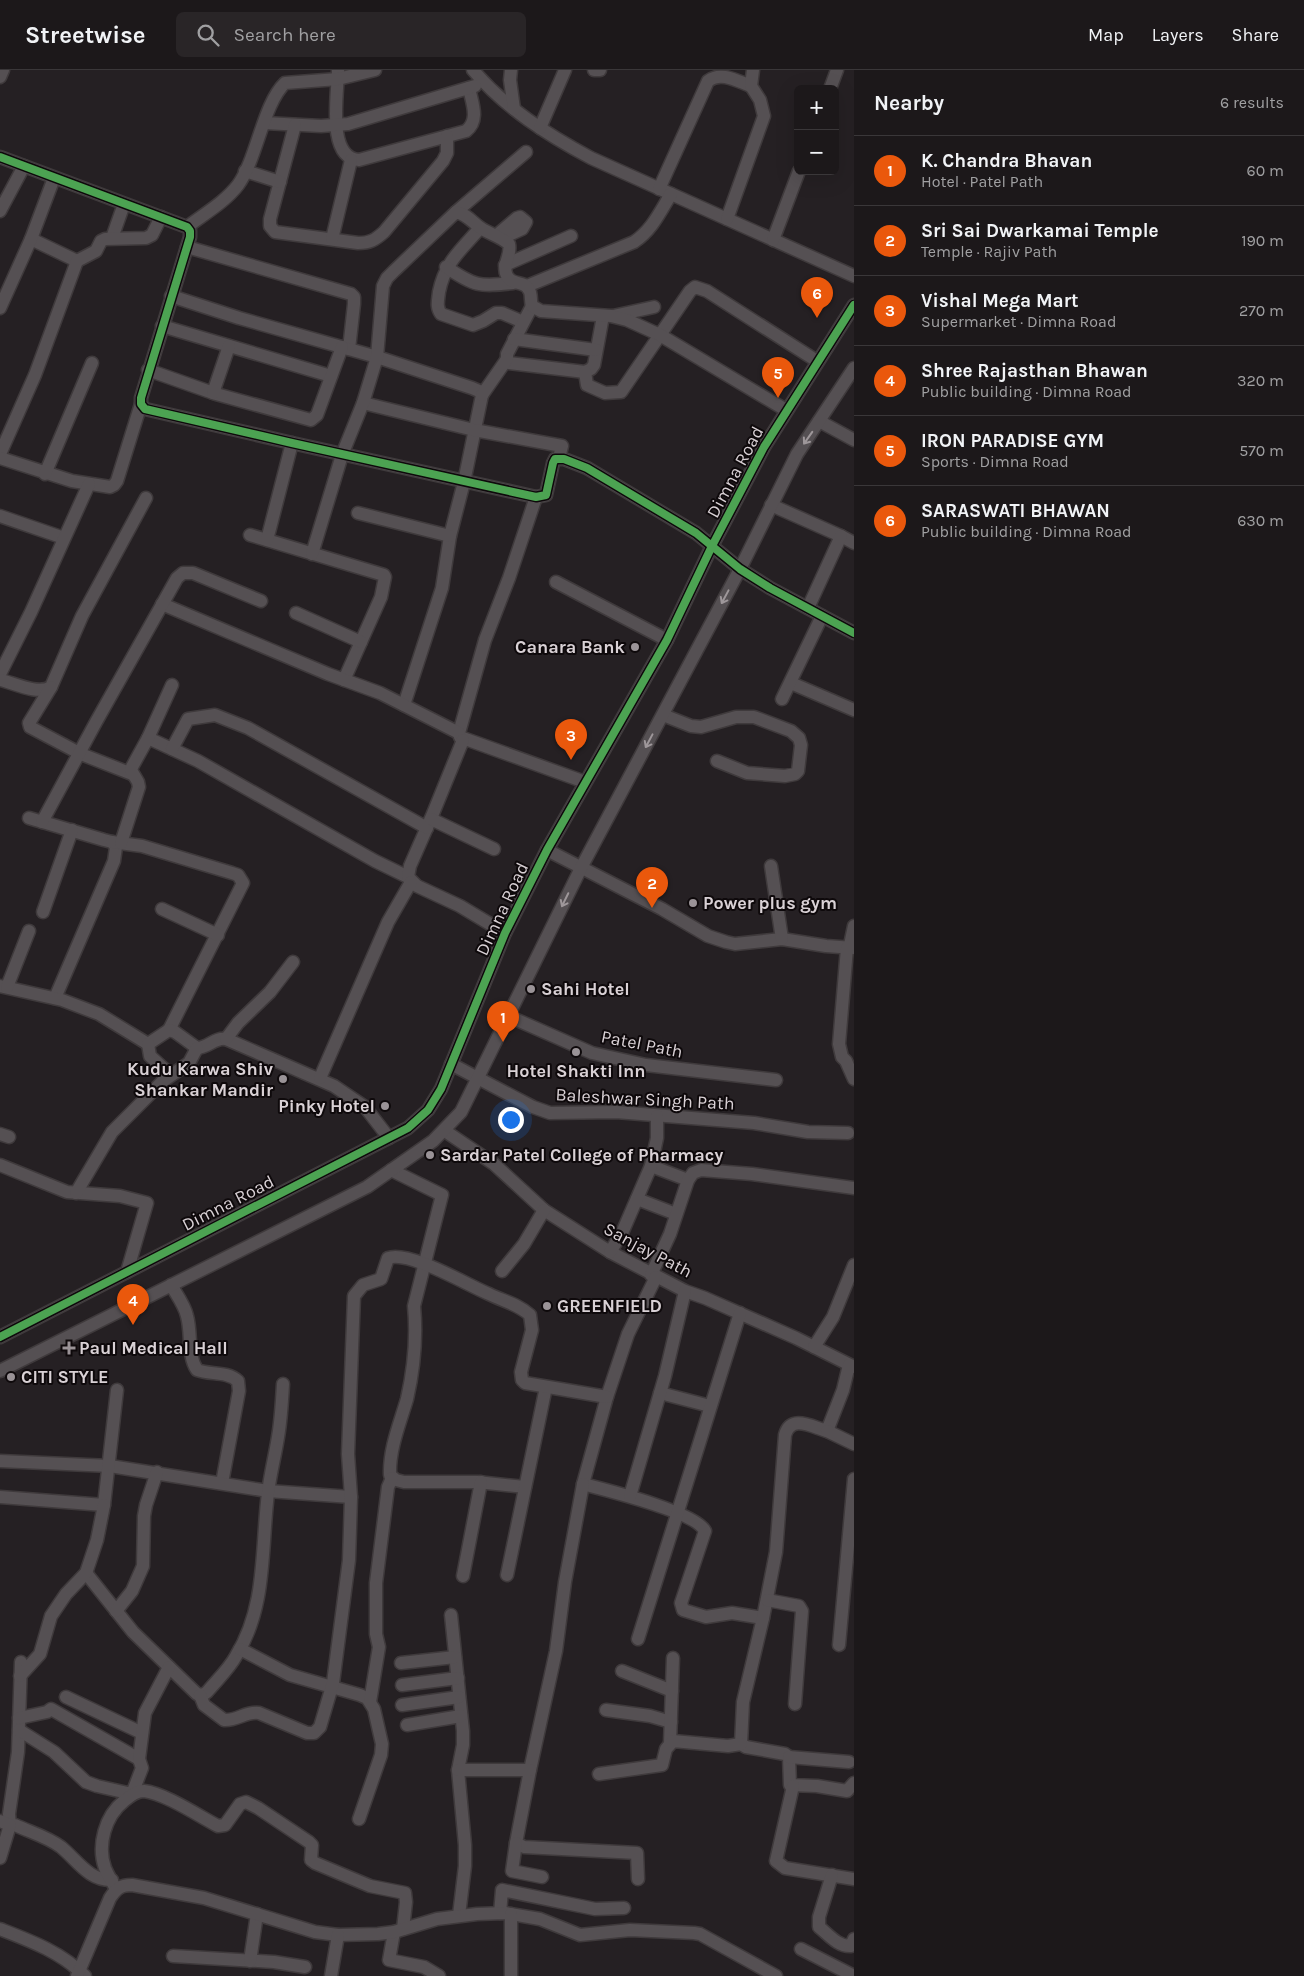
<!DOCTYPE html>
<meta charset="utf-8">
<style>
:root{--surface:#1c181a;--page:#292527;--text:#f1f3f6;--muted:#a0a0a2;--line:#3a3739;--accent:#ea580c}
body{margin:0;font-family:Karla,sans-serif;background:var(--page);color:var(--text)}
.controls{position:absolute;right:15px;top:15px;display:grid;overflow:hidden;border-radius:8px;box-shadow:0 5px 20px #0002}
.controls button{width:45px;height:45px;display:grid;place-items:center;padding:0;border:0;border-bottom:1px solid var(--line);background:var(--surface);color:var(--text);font:25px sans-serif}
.you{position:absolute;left:510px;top:1049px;width:18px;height:18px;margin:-12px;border:4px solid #fff;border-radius:50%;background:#1a73e8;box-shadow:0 0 0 8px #1a73e833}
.badge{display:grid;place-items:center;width:32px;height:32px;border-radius:50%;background:var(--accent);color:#fff;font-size:16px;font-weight:700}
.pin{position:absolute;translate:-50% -41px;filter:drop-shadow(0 1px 2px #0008)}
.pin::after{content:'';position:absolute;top:26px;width:18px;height:15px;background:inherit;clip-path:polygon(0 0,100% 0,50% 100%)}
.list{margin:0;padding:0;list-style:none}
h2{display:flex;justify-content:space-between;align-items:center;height:65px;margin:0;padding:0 20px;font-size:21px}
h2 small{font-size:16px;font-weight:400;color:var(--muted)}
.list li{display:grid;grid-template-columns:32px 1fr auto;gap:15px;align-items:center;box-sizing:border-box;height:70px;padding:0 20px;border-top:1px solid var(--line)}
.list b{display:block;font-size:19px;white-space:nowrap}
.list p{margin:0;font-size:16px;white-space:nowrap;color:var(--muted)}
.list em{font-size:16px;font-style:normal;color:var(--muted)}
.icon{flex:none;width:28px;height:28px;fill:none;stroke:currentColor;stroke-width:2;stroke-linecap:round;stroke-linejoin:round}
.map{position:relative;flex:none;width:854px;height:1906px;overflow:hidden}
header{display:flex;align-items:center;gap:30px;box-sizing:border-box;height:70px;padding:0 25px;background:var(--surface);border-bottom:1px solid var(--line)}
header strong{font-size:24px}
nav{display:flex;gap:28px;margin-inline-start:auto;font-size:18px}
.search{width:350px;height:45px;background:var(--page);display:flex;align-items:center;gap:12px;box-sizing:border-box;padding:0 18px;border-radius:8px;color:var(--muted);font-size:19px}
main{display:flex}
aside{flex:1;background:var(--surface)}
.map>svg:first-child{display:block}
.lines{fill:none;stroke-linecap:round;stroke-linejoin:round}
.minor-casing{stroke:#3f3a3c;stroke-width:15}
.minor{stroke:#555053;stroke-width:12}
.cycleway-casing{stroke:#0e090b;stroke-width:11}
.cycleway{stroke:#4ca352;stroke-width:8}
.oneway{stroke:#9e979a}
.poi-dot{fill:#9a9397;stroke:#0e090b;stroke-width:2}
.labels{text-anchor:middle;stroke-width:4;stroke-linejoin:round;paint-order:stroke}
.street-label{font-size:18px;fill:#d9d1d5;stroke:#0e090b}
.poi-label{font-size:18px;font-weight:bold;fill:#d9d1d5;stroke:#0e090b;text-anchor:start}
</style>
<header>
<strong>Streetwise</strong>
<div class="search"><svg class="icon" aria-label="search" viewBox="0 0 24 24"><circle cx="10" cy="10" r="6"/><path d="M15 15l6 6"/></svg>Search here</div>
<nav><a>Map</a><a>Layers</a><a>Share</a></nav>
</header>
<main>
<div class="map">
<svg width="854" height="1906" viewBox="0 0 854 1906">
<rect width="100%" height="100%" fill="#252023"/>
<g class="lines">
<!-- minor casing -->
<g class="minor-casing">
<g id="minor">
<path d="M338,0c0,23 -12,88 21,90l107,-29c14,-11 6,-28 3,-43"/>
<path d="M473,0c32,38 75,65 118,88l263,118"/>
<polyline points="511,0 510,10 514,39"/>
<polyline points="594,0 600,0"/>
<polyline points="0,7 3,0"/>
<polyline points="830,19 837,0"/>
<polyline points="265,53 321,56 348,54 475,16"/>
<path d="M295,55l-25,94v7l5,6 83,11c12,0 17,-3 26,-11l59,-71 4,-8v-17"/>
<polyline points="540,58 565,0"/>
<polyline points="0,87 187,157 190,161 190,167 141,328 141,334 145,339 292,373 536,427 546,425 553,393 555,389 564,389 587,398 696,463 740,499 770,518 854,563"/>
<polyline points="245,101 280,112"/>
<path d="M659,119l49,-108c13,-10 29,0 43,5"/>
<polyline points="0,141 24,96"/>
<polyline points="456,142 526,82"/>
<polyline points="727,149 764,46 760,30 751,16 753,0"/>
<path d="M187,157c17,-13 38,-25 51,-42 19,-26 25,-81 47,-102l53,-4 37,-9"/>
<path d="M480,158c-19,22 -35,34 -41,64 -1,9 -3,15 2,22l32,11 10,-4 13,-8h6l21,9"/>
<polyline points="497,165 517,148 520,147 526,152 522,159 502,168"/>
<polyline points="112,168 124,134"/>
<polyline points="31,169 77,191"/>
<polyline points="332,169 351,90"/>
<polyline points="773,170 799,101"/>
<polyline points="187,177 351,224 354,227 354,234 349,279"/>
<polyline points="505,195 571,166"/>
<path d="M446,197c28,19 33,20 67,16"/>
<path d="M527,216l107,-44c18,-12 26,-30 37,-48"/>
<polyline points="171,226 239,248 377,287 472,318 479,321 482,325 464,412 450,466 442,518 404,635"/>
<polyline points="532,236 507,284 507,289 509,293 585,302 591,299 594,295 603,246"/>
<polyline points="0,238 31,169 54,108"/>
<polyline points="613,246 654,237"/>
<polyline points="162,256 331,306"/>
<polyline points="514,269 596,280"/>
<polyline points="148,300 216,324 311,350 317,345 342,277"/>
<polyline points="585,302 587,315 605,323 621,322 690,221 695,217 707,221 817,291"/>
<polyline points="213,323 229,276"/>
<polyline points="482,325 507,289"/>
<polyline points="363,333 474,360 562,376 559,388"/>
<polyline points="819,351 854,370"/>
<polyline points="0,384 35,305 77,191 96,181 101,171 105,169 146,168 152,165 161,147"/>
<polyline points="0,388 72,411 110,417 114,415 117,411 141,334"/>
<polyline points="45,404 92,293"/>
<polyline points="536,427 509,508 485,570 459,663 460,667 585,712"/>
<polyline points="771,435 841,466 854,473"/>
<polyline points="358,443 450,466"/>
<polyline points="0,446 64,468"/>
<polyline points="250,465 384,505 385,507 381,527 344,610"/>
<polyline points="267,470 292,373"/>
<path d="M312,484l30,-99 21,-52 14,-46 6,-71 4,-8 7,-7 62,-59c12,2 18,13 28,18 9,5 17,7 25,14 3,12 -8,21 -2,32 5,10 18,4 22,14 3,4 1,11 3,16l9,5 70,5 16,4 33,15 126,75"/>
<polyline points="556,512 667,570"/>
<polyline points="162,534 328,604 380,623 459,663"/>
<polyline points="808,538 841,466"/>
<polyline points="296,543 361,572"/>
<polyline points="0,604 31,542 89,414"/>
<path d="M1,610c15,4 37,15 50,7l31,-71 64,-118"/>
<polyline points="791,613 854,640"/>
<polyline points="51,617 29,653 30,657 81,684 132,704"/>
<polyline points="782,629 822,546"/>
<polyline points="663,645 691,656 701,657 736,647 754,647 791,661 799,668 801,675 798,701 795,704 785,706 747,703 717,691"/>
<polyline points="148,668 198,691 375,791 408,807"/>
<polyline points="463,670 432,746 410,796 408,807 417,816 460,836 505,863"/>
<polyline points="172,679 188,649 215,645 248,658 427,758"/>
<polyline points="29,748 104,770 112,772 116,777 114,791 55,928"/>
<polyline points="431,749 494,779"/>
<polyline points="42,752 96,652 177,508 183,503 193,503 261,531"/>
<polyline points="112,772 142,776 232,803 238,805 243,813 169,960"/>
<polyline points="121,773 139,717 138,712 131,700 132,697 148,668 172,615"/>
<polyline points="547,780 662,839 708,866 726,872 735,874 782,869 826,876 854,878"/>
<polyline points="771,796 782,869"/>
<polyline points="162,839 218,865"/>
<polyline points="43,842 72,760"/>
<polyline points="854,856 850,875 847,878 839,974 842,987 846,991 854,1009"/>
<path d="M0,916l62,14 37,14 49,30 21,-14 6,2 22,16c11,0 18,-11 29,-9l108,47 31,21 24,31"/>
<polyline points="7,917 29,861"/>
<polyline points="508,946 592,983 646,995 776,1010"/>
<polyline points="226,969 238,953 270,922 293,892"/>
<polyline points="148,974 150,986 171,1005"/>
<polyline points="451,994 533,1037 550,1043 616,1042 754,1053 808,1062 848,1063"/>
<polyline points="320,1008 388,852 411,812"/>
<polyline points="657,1046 657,1068 651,1096 688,1110"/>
<polyline points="445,1061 494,1094 544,1140 610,1182 685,1221 705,1228 796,1268 854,1297"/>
<polyline points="0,1064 9,1067"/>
<polyline points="0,1095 67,1122 120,1126 147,1133 127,1202"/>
<path d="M391,1100l51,25 -28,111c3,31 0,62 -7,93 -7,24 -18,50 -17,76l6,5 8,2h73l48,5"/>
<polyline points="76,1123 112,1062 163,1011 189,993 197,978"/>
<polyline points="637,1129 676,1144"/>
<polyline points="610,1182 622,1163 651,1096"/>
<polyline points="502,1201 524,1174 544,1140"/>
<polyline points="651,1205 670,1164 688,1110 693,1103 701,1100 752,1104 854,1118"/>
<path d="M656,1207l-28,57 -21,63 -24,87c23,6 113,28 122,47l-24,72 2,7 23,7 26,-4 31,5"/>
<path d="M171,1215c6,10 14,21 16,31 5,18 0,39 10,54 13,5 30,1 41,11l1,10 -17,92"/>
<polyline points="0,1267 408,1058 428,1040 441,1019 505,863 547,780 667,570 712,476 764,377 854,235"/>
<polyline points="814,1277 833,1247 854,1195"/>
<path d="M849,1295l-6,25 -16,41c-15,-4 -36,-17 -42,4l-9,117 -13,66 -20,84 -2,42 5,3 39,7 4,3 1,28 27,1 30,5 7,-8"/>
<polyline points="0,1301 367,1117 433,1071 461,1042 581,798 740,499 797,384 854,298"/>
<polyline points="660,1323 710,1336"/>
<polyline points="827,1361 854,1374"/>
<polyline points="0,1391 110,1396 268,1421 351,1427"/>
<polyline points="583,1414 565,1512 556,1581 530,1700 516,1773 524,1777 637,1783 638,1809"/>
<polyline points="630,1426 665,1306 685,1221"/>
<polyline points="0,1427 104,1435 117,1320"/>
<path d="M86,1503l47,59 64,62 6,1 4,-3c10,-12 22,-23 29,-36 31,-50 25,-107 32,-163 2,-18 7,-37 10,-56 3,-17 4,-35 5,-53"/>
<polyline points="507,1505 546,1317"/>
<polyline points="463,1506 481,1412"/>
<polyline points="767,1530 799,1536 802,1541 795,1634"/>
<polyline points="116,1541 132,1521 143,1496 144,1446 146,1435 157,1402"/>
<polyline points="451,1545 463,1661 463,1675 458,1700 465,1775 465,1796 459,1845"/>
<polyline points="638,1569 740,1243"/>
<polyline points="839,1575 854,1409"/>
<polyline points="240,1579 290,1605 360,1625 367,1628 374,1639 382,1674 381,1685 359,1749"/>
<path d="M21,1592l-3,90 -9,62 1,11h5c15,7 33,12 46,22 16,13 28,34 51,33"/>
<polyline points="401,1593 455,1587"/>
<polyline points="622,1601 672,1621"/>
<polyline points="20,1606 40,1584 51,1546 66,1524 86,1503 97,1470 104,1435"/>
<polyline points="402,1615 458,1608"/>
<path d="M200,1625l4,10 20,15c13,1 22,-9 35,-7l48,20h7l6,-6 13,-44 16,-123 2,-63 -3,-43 6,-158 9,-11 18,-6 7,-21c21,-8 79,27 101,36 14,7 29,10 41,21l2,15 -11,42 1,8 3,3 82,14"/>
<polyline points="66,1627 142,1663"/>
<polyline points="370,1632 379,1577 376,1564 376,1513 388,1417 392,1408"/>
<polyline points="402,1635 459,1627"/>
<polyline points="606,1640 650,1646 671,1652"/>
<polyline points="19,1648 47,1642 51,1639 139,1689"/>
<polyline points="407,1655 461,1646"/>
<polyline points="19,1660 54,1682 86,1712 97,1716 132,1724 142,1698 139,1689 145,1643 169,1597"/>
<polyline points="670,1673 673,1588"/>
<polyline points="789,1687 849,1692"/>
<polyline points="458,1700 530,1700"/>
<polyline points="599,1704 662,1695 666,1679 673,1671 728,1676 741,1674"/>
<polyline points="793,1716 776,1791 785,1798 854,1809"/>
<polyline points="0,1751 10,1755 0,1788"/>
<polyline points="516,1773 512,1801 542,1807"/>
<path d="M832,1805l-13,42v10c9,7 19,20 32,19l3,-7"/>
<path d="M116,1819c-4,-7 -8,-14 -11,-21 -8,-23 0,-52 19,-67 6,-5 12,-10 20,-10 20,2 55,25 74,35l7,-1 15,-21 6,-2 12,6 51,34 3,3 -1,15 4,3 55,23 35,7 1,9 -3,27"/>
<polyline points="500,1843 502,1820 595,1839 624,1838"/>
<path d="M0,1859c31,12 61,23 85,47"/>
<polyline points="394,1862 389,1890 424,1897 439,1906"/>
<polyline points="801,1879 854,1906"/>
<polyline points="173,1886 274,1892 305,1897"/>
<polyline points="250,1891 257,1844"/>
<path d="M77,1906l33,-78c6,-9 10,-13 22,-13l72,13 111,34 23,3 40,-1 16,-2 43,-13 40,-5 28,-1 35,6 40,16 50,-5 64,3 6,1 76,42"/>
<polyline points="331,1906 338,1865"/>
<polyline points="511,1906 511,1844"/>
</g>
</g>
<!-- minor -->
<use href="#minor" class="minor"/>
<!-- cycleway casing -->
<g class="cycleway-casing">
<g id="cycleway">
<polyline points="0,87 187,157 190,161 190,167 141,328 141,334 145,339 292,373 536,427 546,425 553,393 555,389 564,389 587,398 696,463 740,499 770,518 854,563"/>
<polyline points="0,1267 408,1058 428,1040 441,1019 505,863 547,780 667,570 712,476 764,377 854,235"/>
</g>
</g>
<!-- cycleway -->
<use href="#cycleway" class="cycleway"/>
</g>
<!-- one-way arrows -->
<defs><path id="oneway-shaft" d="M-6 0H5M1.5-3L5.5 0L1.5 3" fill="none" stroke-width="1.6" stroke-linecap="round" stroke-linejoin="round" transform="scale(1.25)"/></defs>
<g class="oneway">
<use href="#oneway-shaft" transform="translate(808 368) rotate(125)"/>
<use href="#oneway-shaft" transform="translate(725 527) rotate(118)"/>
<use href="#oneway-shaft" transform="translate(649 671) rotate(118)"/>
<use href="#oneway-shaft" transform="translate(565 830) rotate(116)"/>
</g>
<!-- markers -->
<g class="poi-dot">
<circle cx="635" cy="577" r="5"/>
<circle cx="693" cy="833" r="5"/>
<circle cx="531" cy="919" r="5"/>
<circle cx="576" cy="982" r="5"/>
<circle cx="283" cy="1009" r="5"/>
<circle cx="385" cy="1036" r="5"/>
<circle cx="430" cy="1085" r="5"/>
<circle cx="547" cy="1236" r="5"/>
<path d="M66.5 1270.5h5v5h5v5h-5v5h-5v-5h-5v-5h5z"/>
<circle cx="11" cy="1307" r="5"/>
</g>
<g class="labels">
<!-- street labels -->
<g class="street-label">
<text transform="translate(735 402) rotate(-62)" y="6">Dimna Road</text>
<text transform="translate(502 839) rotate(-65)" y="6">Dimna Road</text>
<text transform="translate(642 974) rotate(11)" y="6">Patel Path</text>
<text transform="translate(645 1029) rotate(3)" y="6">Baleshwar Singh Path</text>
<text transform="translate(228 1133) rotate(-27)" y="6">Dimna Road</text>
<text transform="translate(648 1180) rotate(28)" y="6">Sanjay Path</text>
</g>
<!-- poi labels -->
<g class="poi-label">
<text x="625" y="583" text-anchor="end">Canara Bank</text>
<text x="703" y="839">Power plus gym</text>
<text x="541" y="925">Sahi Hotel</text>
<text x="273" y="1005" text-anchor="end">Kudu Karwa Shiv<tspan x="273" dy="21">Shankar Mandir</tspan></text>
<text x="576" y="1007" text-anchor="middle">Hotel Shakti Inn</text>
<text x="375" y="1042" text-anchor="end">Pinky Hotel</text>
<text x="440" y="1091">Sardar Patel College of Pharmacy</text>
<text x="557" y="1242">GREENFIELD</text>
<text x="79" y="1284">Paul Medical Hall</text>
<text x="21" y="1313">CITI STYLE</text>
</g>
</g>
</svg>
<div class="controls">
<button>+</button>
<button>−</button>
</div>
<div class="you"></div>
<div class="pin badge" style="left:503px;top:972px">1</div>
<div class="pin badge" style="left:652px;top:838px">2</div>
<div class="pin badge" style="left:571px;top:690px">3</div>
<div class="pin badge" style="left:133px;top:1255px">4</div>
<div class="pin badge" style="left:778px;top:328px">5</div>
<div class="pin badge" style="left:817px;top:248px">6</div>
</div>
<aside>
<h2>Nearby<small>6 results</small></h2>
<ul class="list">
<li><span class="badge">1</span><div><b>K. Chandra Bhavan</b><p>Hotel · Patel Path</p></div><em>60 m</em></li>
<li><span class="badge">2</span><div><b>Sri Sai Dwarkamai Temple</b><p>Temple · Rajiv Path</p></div><em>190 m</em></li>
<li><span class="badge">3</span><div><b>Vishal Mega Mart</b><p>Supermarket · Dimna Road</p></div><em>270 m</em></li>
<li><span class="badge">4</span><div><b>Shree Rajasthan Bhawan</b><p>Public building · Dimna Road</p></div><em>320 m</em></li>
<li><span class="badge">5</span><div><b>IRON PARADISE GYM</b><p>Sports · Dimna Road</p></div><em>570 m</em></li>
<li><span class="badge">6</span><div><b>SARASWATI BHAWAN</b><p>Public building · Dimna Road</p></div><em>630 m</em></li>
</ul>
</aside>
</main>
